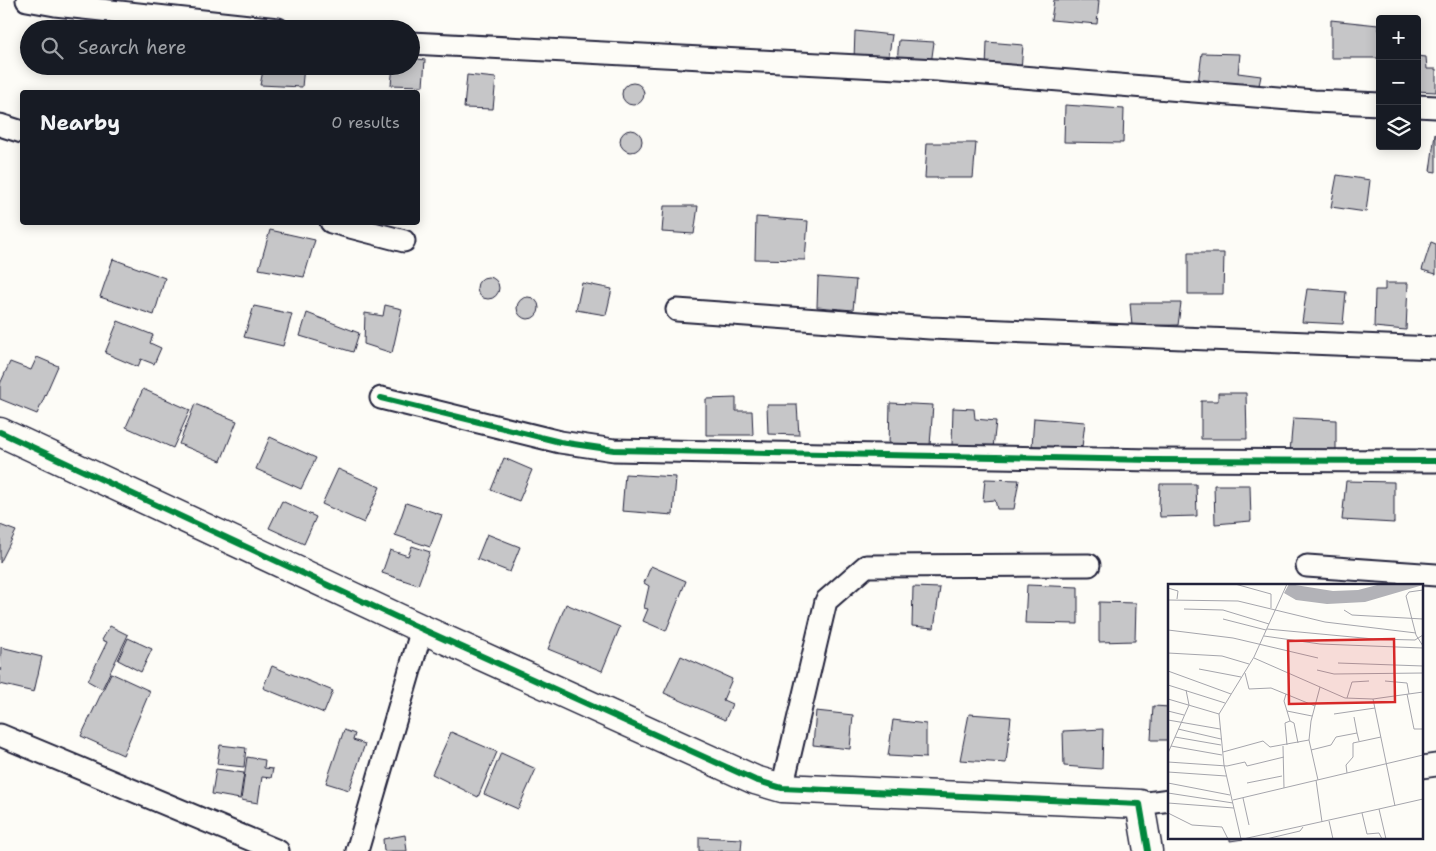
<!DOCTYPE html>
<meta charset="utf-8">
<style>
:root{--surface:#171b24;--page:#242831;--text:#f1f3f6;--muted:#9ea1a6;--line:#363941}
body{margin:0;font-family:"Shantell Sans",sans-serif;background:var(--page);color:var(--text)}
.controls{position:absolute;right:15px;top:15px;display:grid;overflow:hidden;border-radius:5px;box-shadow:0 2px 12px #0003}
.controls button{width:45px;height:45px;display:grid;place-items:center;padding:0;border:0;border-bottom:1px solid var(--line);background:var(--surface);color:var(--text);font:25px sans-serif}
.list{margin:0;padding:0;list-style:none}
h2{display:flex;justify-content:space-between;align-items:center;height:65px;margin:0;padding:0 20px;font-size:21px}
h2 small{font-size:16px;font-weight:400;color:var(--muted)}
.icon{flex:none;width:28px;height:28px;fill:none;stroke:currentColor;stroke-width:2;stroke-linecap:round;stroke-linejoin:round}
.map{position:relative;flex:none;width:1436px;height:851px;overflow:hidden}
.search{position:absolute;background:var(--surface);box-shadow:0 2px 12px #0003;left:20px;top:20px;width:400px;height:55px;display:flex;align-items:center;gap:12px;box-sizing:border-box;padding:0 18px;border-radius:28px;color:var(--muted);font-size:19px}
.panel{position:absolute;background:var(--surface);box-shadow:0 2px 12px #0003;left:20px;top:90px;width:400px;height:135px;border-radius:5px}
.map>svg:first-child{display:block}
.building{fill:#c6c6c8;stroke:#22223b}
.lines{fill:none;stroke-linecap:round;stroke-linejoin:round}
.minor-casing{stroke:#22223b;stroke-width:25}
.tertiary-casing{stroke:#22223b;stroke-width:31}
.minor{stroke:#fdfcf7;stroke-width:21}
.tertiary{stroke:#fdfcf7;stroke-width:28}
.cycleway-casing{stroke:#fdfcf7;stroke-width:9}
.cycleway{stroke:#00873e;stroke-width:6}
.inset-road{fill:none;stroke:#a5a5ac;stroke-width:1}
.view{fill:#d62828;fill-opacity:0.15;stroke:#d62828;stroke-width:2.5}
.inset-edge{fill:none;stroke:#22223b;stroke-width:2.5}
</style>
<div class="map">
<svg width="1436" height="851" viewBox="0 0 1436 851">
<rect width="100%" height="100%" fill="#fdfcf7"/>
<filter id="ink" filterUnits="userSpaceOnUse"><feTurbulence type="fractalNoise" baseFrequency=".02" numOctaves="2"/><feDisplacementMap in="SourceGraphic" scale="10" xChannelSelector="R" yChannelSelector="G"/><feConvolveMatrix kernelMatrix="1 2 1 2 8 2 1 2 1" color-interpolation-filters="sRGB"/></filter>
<g filter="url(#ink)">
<!-- building -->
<g class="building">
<polygon points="1054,0 1099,0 1097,24 1051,20"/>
<polygon points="1331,20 1378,25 1380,58 1331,58"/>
<polygon points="855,31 892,35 888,61 854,59"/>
<polygon points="899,40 934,42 931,64 897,62"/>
<polygon points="987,42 1023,45 1021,70 986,69"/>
<polygon points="1202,53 1240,54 1238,73 1261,76 1258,90 1198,83"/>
<polygon points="1417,56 1426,57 1427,69 1436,69 1436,92 1417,91"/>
<polygon points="411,58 425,60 423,86 391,85 393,66 411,66"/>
<polygon points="264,66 304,66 302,87 260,85"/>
<polygon points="467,75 496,78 493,109 464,108"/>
<circle cx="633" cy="94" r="11"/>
<polygon points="1065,105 1124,109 1123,143 1064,142"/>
<circle cx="631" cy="141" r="11"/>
<polygon points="1435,134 1436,134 1436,172 1430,171"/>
<polygon points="927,143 976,143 973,178 925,178"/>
<polygon points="1337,175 1370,180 1366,212 1331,207"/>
<polygon points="664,206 698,206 694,234 662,232"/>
<polygon points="756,217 808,221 805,260 755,259"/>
<polygon points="270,230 315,240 304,277 259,269"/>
<polygon points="1431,242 1436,244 1436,274 1422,270"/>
<polygon points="1188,253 1224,253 1223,294 1188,294"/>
<polygon points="113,259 165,278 154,315 100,297"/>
<polygon points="818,277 856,280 853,310 817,307"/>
<circle cx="488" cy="288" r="11"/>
<polygon points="582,283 612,289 606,315 576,310"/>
<polygon points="1385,283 1408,283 1406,330 1374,327 1375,290 1385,290"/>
<polygon points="1307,289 1346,292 1343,324 1302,322"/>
<circle cx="528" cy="308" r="11"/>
<polygon points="1130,303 1181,303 1178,325 1132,326"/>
<polygon points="385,305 402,309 392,353 364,344 365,313 383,316"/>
<polygon points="254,306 292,314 283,346 244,337"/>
<polygon points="307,313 359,333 353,352 300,336"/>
<polygon points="118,321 153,335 150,343 161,348 154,364 141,359 138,367 105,353"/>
<polygon points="37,357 58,366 37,414 0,399 0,384 10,362 31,370"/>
<polygon points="143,389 190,410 173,448 126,427"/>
<polygon points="1218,393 1246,393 1247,439 1201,439 1201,401 1218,401"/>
<polygon points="736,398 736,411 752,411 753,435 706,435 706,399"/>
<polygon points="890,403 933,405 930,445 889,446"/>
<polygon points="195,404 237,421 221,461 179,444"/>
<polygon points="767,405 797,405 799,435 768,434"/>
<polygon points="953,408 974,409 975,419 996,421 993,448 952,445"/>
<polygon points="1034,418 1085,422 1082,447 1032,446"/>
<polygon points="1293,418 1336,420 1336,453 1290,452"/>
<polygon points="270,437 316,458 301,489 256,469"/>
<polygon points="504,458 532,470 519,501 491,490"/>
<polygon points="338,469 380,487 364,523 322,504"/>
<polygon points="625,474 676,477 673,515 622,511"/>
<polygon points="985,479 1019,480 1014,509 997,509 995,500 983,501"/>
<polygon points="1346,481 1394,482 1394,523 1342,520"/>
<polygon points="1160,484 1196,484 1197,516 1160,517 1159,504"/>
<polygon points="1214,485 1250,485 1251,521 1215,524"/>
<polygon points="282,501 316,517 304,544 269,528"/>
<polygon points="406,503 442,515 430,547 395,535"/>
<polygon points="0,525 16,531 0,563"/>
<polygon points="487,534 520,547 510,572 477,559"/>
<polygon points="412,546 430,552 418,585 382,573 390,550 408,556"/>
<polygon points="651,566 686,581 666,631 643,621 648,609 644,608 649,586 644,583"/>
<polygon points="1027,585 1078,587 1078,624 1025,623"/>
<polygon points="913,587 940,588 934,628 912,626"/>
<polygon points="1099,602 1136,603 1135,641 1099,642"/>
<polygon points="566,604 620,627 602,671 548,649"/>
<polygon points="110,626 128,635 102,689 88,681 107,642 102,640"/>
<polygon points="128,638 152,649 141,672 118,660"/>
<polygon points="1,647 42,657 34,692 0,684"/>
<polygon points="681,656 732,679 723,700 732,704 725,720 664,693"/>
<polygon points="272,666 333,691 324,713 263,688"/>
<polygon points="111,673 150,691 123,755 81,736"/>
<polygon points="1153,706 1170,707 1170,740 1151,740"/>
<polygon points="816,711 853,715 850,749 813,745"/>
<polygon points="969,714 1011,717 1006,763 960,760"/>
<polygon points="893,720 926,724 926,758 888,756"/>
<polygon points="1103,729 1102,769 1064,766 1063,731"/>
<polygon points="344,730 355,734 353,740 365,744 349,790 326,783"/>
<polygon points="451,732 497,752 478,797 432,774"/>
<polygon points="220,745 246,748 244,767 217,764"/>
<polygon points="501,753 536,769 518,809 484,794"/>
<polygon points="247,757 265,760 264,768 273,769 271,778 262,777 258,803 241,800"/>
<polygon points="216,769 244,773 240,799 212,794"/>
<polygon points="405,835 407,851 384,851 383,839"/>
<polygon points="699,837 742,839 741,851 699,851"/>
<polygon points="1230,837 1256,837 1230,841"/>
</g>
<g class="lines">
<!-- minor casing -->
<g class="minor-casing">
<g id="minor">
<polyline points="27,0 55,5 278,29"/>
<polyline points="411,43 937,70 1314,101 1380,104"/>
<polyline points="1417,106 1436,107"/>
<polyline points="0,125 22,132"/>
<polyline points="331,222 404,241"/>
<polyline points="677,310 930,328 1436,348"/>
<polyline points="381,398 560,442 614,450 1153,460 1436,461"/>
<polyline points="1307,566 1436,575"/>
<polyline points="0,735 278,851"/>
<polyline points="1422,767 1436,765"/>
<polyline points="782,788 826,601 866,566 1089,565"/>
<polyline points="1140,804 1170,800"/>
<polyline points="357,851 422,629"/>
</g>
</g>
<!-- tertiary casing -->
<g class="tertiary-casing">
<polyline id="tertiary" points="0,432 422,629 755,780 782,788 1140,804 1148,851"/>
</g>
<!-- minor -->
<use href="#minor" class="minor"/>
<!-- tertiary -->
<use href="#tertiary" class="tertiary"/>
<!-- cycleway casing -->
<g class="cycleway-casing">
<g id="cycleway">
<polyline points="381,398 560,442 614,450 1153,460 1436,461"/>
<polyline points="0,432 422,629 755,780 782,788 1140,804 1148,851"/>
</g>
</g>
<!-- cycleway -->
<use href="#cycleway" class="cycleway"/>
</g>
</g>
<!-- overview -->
<g transform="translate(1168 584)">
<rect width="255" height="255" fill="#fdfcf7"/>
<path d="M121,0l44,7 25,-1 23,-6 42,1 -58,17 -38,2 -31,-4 -12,-7z" fill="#b2b2b7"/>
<path class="inset-road" d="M67,0l36,10v14M0,4l10,3 -1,8M255,6l-14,2 -3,4 10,39 7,11M0,16l70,1 87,21 91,11M16,25l39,1 46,14M176,26l8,5 71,4M55,35l43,11M99,45l107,10 41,1 8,-5M0,46l65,8 85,20M96,52l56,8 103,4M0,69l54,3 27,8M86,74l91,40 28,1 22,107M170,79l85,3M31,85l42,8M149,86l17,4 89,-1M0,87l63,23M77,89l4,16 22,-1 44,18M217,97l22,2 2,11M0,101l57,18M118,110l-2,7 6,20M239,110l7,35h9M179,114l5,-16 17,-1M0,115l51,15M205,115l50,-7M0,127l16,4M119,127l25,5M166,130l41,-6M186,133l3,16M0,136l52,9M10,145l43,10M7,153l46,8M119,161l-2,-22 5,-2 4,2 4,20M3,162l51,9M115,162l1,42M143,166l20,-5 5,-8 21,-4 2,8M55,168l40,-11 7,6 39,-7M0,169l21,-48 -3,-15M0,178l59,4 18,-4 2,4 37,-9M0,188l58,4M179,189l-1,-8 7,-8v-14l28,-6M148,196l6,42M150,196l-9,-40 2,-19 9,-34M0,199l62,12M79,199l35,-7M0,209l65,10M75,214l6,27M65,216l190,-45M0,219l66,5M211,225l44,-10M0,229l24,12 30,2 6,12M194,229l5,21 12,-1 3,6M161,237l4,18M73,255l-17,-74 -5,-51 35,-57 33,-73M75,255l136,-30 7,30M98,255l34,-8 3,-4"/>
<path class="view" d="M226,55l1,63 -106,2 -1,-63z"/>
<rect width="255" height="255" class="inset-edge"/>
</g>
</svg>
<div class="controls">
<button>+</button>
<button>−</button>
<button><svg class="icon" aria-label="layers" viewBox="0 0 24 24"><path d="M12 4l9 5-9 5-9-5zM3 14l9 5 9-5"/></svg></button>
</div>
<div class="search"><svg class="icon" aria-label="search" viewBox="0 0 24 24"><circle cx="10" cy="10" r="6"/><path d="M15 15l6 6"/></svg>Search here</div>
<section class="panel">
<h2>Nearby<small>0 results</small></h2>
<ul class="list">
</ul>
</section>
</div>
